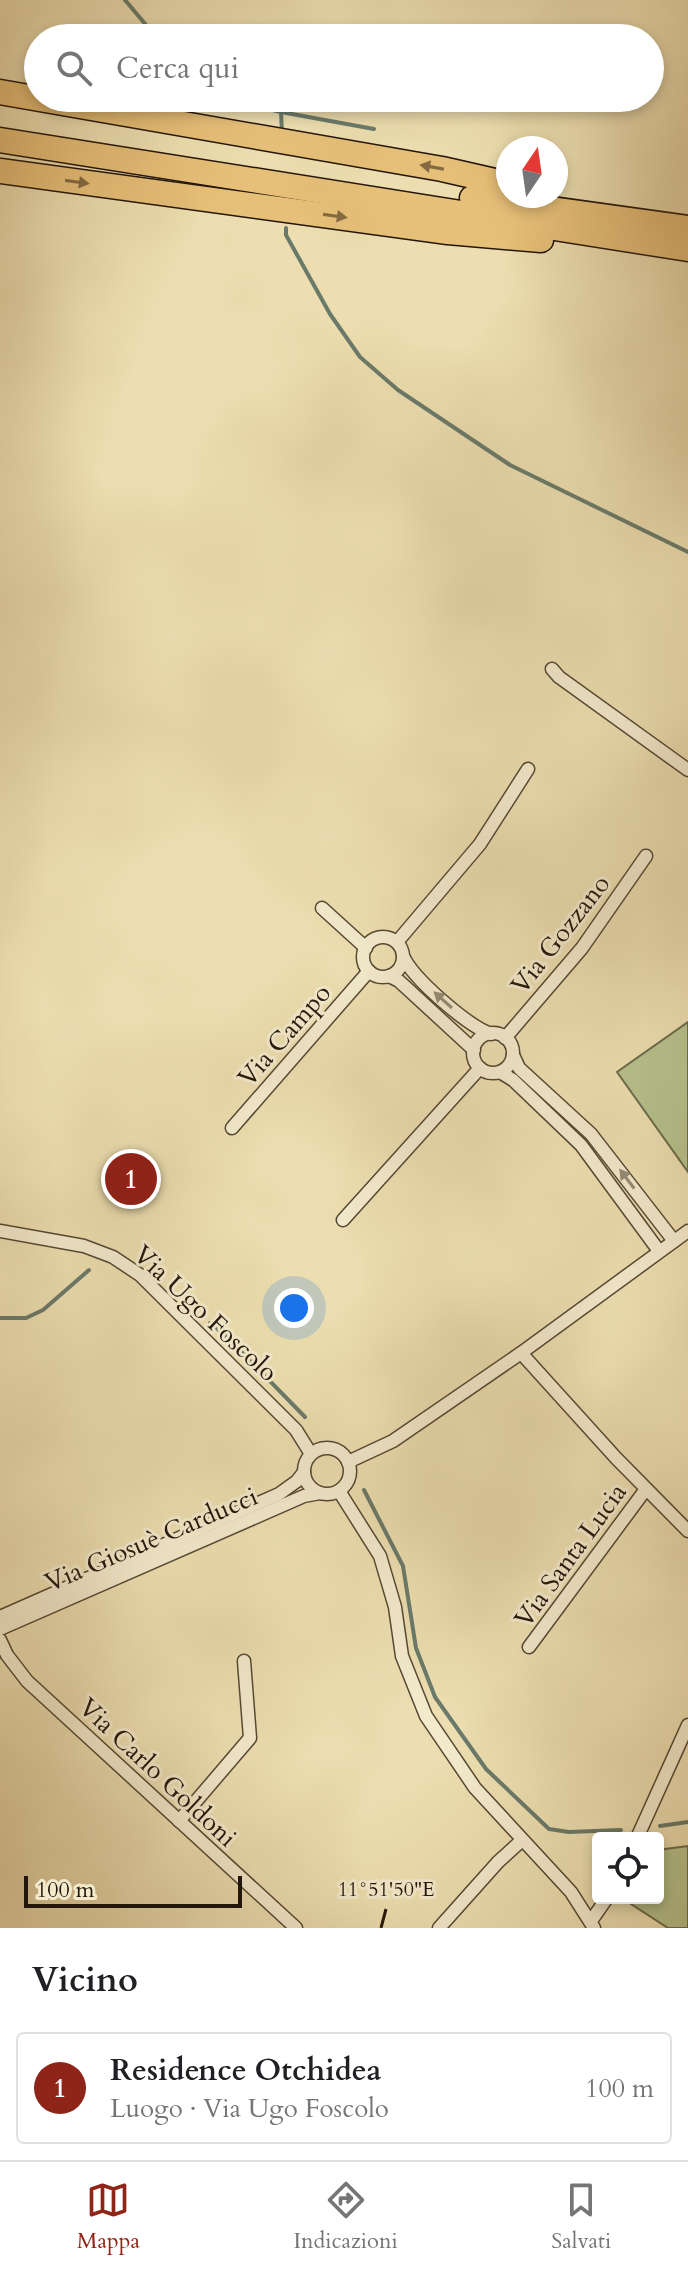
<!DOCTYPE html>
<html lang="it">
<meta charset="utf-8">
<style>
:root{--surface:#fff;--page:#f6f6f6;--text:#202124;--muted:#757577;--line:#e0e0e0;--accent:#8f2418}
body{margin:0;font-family:Cardo,serif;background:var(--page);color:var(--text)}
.controls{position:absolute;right:24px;bottom:24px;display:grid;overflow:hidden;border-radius:8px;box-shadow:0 4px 12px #0003}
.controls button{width:72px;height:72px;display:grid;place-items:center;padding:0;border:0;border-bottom:2px solid var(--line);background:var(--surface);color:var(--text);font:40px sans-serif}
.compass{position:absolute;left:496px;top:136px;width:72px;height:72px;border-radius:50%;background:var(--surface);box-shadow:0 4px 12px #0003;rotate:13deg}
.scale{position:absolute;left:24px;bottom:20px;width:218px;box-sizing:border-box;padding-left:8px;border:4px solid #23160b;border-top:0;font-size:22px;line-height:28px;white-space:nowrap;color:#23160b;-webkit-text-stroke:6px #f3eacc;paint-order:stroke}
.you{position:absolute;left:294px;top:1308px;width:28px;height:28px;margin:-20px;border:6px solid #fff;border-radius:50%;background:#1a73e8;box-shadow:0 0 0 12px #1a73e833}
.badge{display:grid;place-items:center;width:52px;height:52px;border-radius:50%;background:var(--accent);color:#fff;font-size:26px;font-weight:700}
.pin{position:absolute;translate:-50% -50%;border:4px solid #fff;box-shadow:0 2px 8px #0006}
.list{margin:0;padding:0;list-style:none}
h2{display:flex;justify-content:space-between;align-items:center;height:104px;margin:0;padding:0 32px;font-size:34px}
h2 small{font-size:26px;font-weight:400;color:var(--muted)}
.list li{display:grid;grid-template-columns:52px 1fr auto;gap:24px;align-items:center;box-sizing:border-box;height:112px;margin:0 16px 16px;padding:0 16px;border:2px solid var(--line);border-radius:8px}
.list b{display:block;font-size:30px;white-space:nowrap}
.list p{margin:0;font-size:26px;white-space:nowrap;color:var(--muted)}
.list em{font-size:26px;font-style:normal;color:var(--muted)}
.icon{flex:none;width:44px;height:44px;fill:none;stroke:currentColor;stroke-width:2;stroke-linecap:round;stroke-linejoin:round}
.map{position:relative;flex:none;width:688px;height:1928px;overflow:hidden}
.search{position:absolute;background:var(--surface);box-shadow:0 4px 12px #0003;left:24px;right:24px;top:24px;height:88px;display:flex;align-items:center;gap:20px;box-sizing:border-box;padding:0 28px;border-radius:44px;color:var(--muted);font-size:30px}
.sheet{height:232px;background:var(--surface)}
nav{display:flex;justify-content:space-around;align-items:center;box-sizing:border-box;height:112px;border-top:2px solid var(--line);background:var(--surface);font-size:22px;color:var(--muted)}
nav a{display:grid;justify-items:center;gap:4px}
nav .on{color:var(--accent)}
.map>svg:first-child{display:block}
.green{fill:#b6c28d;stroke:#6c6c4c;stroke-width:2}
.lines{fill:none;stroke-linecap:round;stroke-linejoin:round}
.stream{stroke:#6a7a6a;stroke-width:4}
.street-casing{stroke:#554834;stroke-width:15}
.highway-casing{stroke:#23160b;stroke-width:27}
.street{stroke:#f3eacc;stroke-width:12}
.highway{stroke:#e6bf78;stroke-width:24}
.oneway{fill:#846a42}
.oneway2{fill:#958b75}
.ticks{fill:none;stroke:#23160b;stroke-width:3}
.labels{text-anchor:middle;stroke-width:6;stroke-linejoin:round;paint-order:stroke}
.street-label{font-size:26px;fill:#23160b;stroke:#f3eacc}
.ticks-label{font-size:20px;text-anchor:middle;fill:#23160b;stroke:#f3eacc;stroke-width:6;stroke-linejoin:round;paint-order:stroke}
</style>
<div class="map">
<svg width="688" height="1928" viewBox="0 0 688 1928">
<rect width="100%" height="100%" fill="#ecdeb0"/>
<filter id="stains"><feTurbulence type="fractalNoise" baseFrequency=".0025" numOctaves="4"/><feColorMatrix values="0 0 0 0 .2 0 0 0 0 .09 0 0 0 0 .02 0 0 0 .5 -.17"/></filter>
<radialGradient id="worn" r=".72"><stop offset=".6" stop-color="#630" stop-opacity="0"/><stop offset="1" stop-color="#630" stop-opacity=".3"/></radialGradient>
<!-- green -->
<g class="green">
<polygon points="688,1022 688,1172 617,1072"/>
<polygon points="688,1846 688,1928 668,1928 631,1904 635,1898 658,1898 658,1850"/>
</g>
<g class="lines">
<!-- stream -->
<g class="stream">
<polyline points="125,0 157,38"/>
<polyline points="221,98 281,112 374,129"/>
<polyline points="281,112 282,133"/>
<polyline points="286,228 286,235 330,314 360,357 398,390 510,465 688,552"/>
<polyline points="0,1318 26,1318 43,1310 89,1270"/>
<polyline points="210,1323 224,1334 305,1417"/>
<polyline points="364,1490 403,1566 416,1648 435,1697 486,1769 549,1829 569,1832 621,1830"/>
<polyline points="660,1826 688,1822"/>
</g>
<!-- street casing -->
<g class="street-casing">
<g id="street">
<polyline points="552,669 559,677 688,770"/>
<polyline points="322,908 366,948"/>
<circle cx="383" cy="957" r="20"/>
<polyline points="397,942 480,844 528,769"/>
<path d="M403,956c10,23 65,70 88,78"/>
<polyline points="389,976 399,981 474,1050"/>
<circle cx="493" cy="1053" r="20"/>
<polyline points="505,1038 582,948 646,856"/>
<polyline points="513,1055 519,1068 591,1134 674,1241"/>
<polyline points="500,1072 513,1080 581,1145 659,1251"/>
<polyline points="232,1128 369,971"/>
<polyline points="343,1220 480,1068"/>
<polyline points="0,1231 84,1246 113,1257 140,1275 296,1430 311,1454"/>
<polyline points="521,1353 616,1458 688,1531"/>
<circle cx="327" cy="1471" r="23"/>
<polyline points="348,1462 393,1441 521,1353 688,1231"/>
<polyline points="339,1491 380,1556 395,1607 402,1656 426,1716 475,1788 571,1892 594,1928"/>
<polyline points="0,1617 279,1494 297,1481 304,1472"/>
<polyline points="0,1629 304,1496 320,1493"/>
<polyline points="0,1640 7,1655 27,1681 296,1928"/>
<polyline points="529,1647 646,1489"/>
<polyline points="179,1821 250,1738 244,1661"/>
<polyline points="637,1838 688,1725"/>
<polyline points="591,1921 607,1898"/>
<polyline points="439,1928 498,1862 521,1841"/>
</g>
</g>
<!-- highway casing -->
<g class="highway-casing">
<g id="highway">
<polyline points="0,92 442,169 508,184"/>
<polyline points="0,140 688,249"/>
<polyline points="0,171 448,232 541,240"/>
<polyline points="472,198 688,228"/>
</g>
</g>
<!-- street -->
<use href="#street" class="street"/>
<!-- highway -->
<use href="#highway" class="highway"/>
</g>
<!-- one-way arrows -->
<defs><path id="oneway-solid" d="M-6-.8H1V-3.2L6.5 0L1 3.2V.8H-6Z" transform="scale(2)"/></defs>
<g class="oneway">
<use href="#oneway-solid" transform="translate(432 167) rotate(-170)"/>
<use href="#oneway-solid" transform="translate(77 182) rotate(8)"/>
<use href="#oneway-solid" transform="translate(335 216) rotate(8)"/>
</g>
<g class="oneway2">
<use href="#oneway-solid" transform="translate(443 1000) rotate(-138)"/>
<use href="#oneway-solid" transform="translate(627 1179) rotate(-127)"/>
</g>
<!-- ticks -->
<path class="ticks" d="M381,1928l5,-19"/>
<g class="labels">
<!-- street labels -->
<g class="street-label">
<text transform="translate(560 934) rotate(-52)" y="9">Via Gozzano</text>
<text transform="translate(284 1035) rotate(-49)" y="9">Via Campo</text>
<text transform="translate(206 1313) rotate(43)" y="9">Via Ugo Foscolo</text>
<text transform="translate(151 1539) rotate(-23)" y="9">Via Giosuè Carducci</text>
<text transform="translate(570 1555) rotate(-54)" y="9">Via Santa Lucia</text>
<text transform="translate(158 1772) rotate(43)" y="9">Via Carlo Goldoni</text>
</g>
</g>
<g class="ticks-label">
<text x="386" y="1896">11°51'50"E</text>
</g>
<rect width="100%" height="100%" filter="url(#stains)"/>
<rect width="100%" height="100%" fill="url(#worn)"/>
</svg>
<div class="controls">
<button><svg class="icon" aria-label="locate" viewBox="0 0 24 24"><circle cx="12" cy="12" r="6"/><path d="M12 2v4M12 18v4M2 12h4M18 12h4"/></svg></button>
</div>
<svg class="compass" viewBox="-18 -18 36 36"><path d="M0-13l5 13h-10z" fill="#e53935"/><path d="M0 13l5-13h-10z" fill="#757577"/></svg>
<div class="scale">100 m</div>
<div class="you"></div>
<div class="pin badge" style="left:131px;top:1179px">1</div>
<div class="search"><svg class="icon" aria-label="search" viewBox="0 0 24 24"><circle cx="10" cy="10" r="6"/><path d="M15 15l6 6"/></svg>Cerca qui</div>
</div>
<section class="sheet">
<h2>Vicino<small></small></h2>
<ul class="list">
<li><span class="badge">1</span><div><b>Residence Otchidea</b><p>Luogo · Via Ugo Foscolo</p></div><em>100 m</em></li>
</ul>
</section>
<nav>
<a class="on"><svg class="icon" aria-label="map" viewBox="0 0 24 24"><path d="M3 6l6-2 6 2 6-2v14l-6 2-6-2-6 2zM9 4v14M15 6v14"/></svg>Mappa</a>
<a><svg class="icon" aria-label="directions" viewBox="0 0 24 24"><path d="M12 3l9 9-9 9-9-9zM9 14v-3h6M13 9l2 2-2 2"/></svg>Indicazioni</a>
<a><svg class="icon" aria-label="saved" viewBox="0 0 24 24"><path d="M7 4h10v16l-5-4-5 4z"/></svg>Salvati</a>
</nav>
